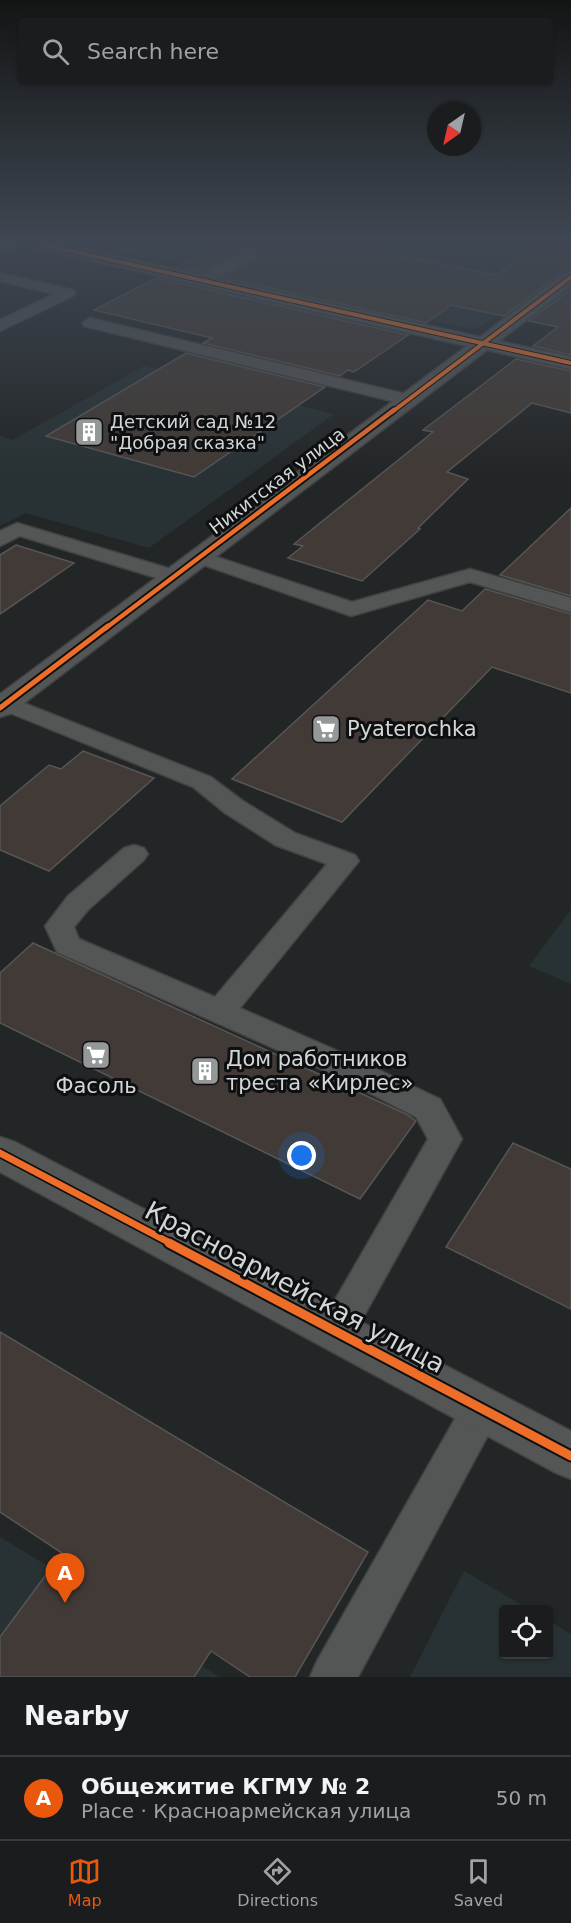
<!DOCTYPE html>
<meta charset="utf-8">
<style>
:root{--surface:#1a1c1d;--page:#27292a;--text:#f1f3f6;--muted:#9fa1a4;--line:#383a3b;--accent:#ea580c}
body{margin:0;font-family:"DejaVu Sans",sans-serif;background:var(--page);color:var(--text)}
.controls{position:absolute;right:18px;bottom:18px;display:grid;overflow:hidden;border-radius:6px;box-shadow:0 2px 4px #0004}
.controls button{width:54px;height:54px;display:grid;place-items:center;padding:0;border:0;border-bottom:2px solid var(--line);background:var(--surface);color:var(--text);font:30px sans-serif}
.compass{position:absolute;left:427px;top:102px;width:54px;height:54px;border-radius:50%;background:var(--surface);box-shadow:0 2px 4px #0004;rotate:214deg}
.you{position:absolute;left:302px;top:1156px;width:21px;height:21px;margin:-15px;border:4px solid #fff;border-radius:50%;background:#1a73e8;box-shadow:0 0 0 9px #1a73e833}
.badge{display:grid;place-items:center;width:39px;height:39px;border-radius:50%;background:var(--accent);color:#fff;font-size:20px;font-weight:700}
.pin{position:absolute;translate:-50% -50px;filter:drop-shadow(0 2px 3px #0008)}
.pin::after{content:'';position:absolute;top:32px;width:21px;height:18px;background:inherit;clip-path:polygon(0 0,100% 0,50% 100%)}
.list{margin:0;padding:0;list-style:none}
h2{display:flex;justify-content:space-between;align-items:center;height:78px;margin:0;padding:0 24px;font-size:26px}
h2 small{font-size:20px;font-weight:400;color:var(--muted)}
.list li{display:grid;grid-template-columns:39px 1fr auto;gap:18px;align-items:center;box-sizing:border-box;height:84px;padding:0 24px;border-top:2px solid var(--line)}
.list b{display:block;font-size:22px;white-space:nowrap}
.list p{margin:0;font-size:20px;white-space:nowrap;color:var(--muted)}
.list em{font-size:20px;font-style:normal;color:var(--muted)}
.icon{flex:none;width:33px;height:33px;fill:none;stroke:currentColor;stroke-width:2;stroke-linecap:round;stroke-linejoin:round}
.map{position:relative;flex:none;width:571px;height:1677px;overflow:hidden}
.search{position:absolute;background:var(--surface);box-shadow:0 2px 4px #0004;left:18px;right:18px;top:18px;height:66px;display:flex;align-items:center;gap:15px;box-sizing:border-box;padding:0 21px;border-radius:6px;color:var(--muted);font-size:22px}
.sheet{height:162px;background:var(--surface)}
nav{display:flex;justify-content:space-around;align-items:center;box-sizing:border-box;height:84px;border-top:2px solid var(--line);background:var(--surface);font-size:16px;color:var(--muted)}
nav a{display:grid;justify-items:center;gap:3px}
nav .on{color:var(--accent)}
.map>svg:first-child{display:block}
.built{fill:#283234}
.building{fill:#423a36;stroke:#565656;stroke-width:1.5}
.lines{fill:none;stroke-linecap:round;stroke-linejoin:round}
.service-casing{stroke:#404242;stroke-width:3}
.minor-casing{stroke:#404242;stroke-width:3}
.service{fill:#545555;fill-rule:evenodd}
.minor{fill:#545555;fill-rule:evenodd}
.cycleway-far4-casing{stroke:#0d0f10;stroke-width:6}
.cycleway-far3-casing{stroke:#0d0f10;stroke-width:8}
.cycleway-far2-casing{stroke:#0d0f10;stroke-width:9}
.cycleway-far1-casing{stroke:#0d0f10;stroke-width:10}
.cycleway-casing{stroke:#0d0f10;stroke-width:13}
.cycleway-far4{stroke:#ee6e29;stroke-width:4}
.cycleway-far3{stroke:#ee6e29;stroke-width:4.5}
.cycleway-far2{stroke:#ee6e29;stroke-width:5}
.cycleway-far1{stroke:#ee6e29;stroke-width:7}
.cycleway{stroke:#ee6e29;stroke-width:9}
.labels{text-anchor:middle;stroke-width:6;stroke-linejoin:round;paint-order:stroke}
.far-poi-label{font-size:18px;fill:#d3d6d7;stroke:#0d0f10;text-anchor:start}
.far-street-label{font-size:18px;fill:#d3d6d7;stroke:#0d0f10}
.poi-label{font-size:21px;fill:#d3d6d7;stroke:#0d0f10;text-anchor:start}
.near-street-label{font-size:26px;fill:#d3d6d7;stroke:#0d0f10}
</style>
<div class="map">
<svg width="571" height="1677" viewBox="0 0 571 1677">
<rect width="100%" height="100%" fill="#232627"/>
<!-- built -->
<g class="built">
<polygon points="71,240 571,240 571,262 489,322 477,328 456,326"/>
<polygon points="144,366 334,414 149,548 26,513 0,526 0,436 13,440"/>
<polygon points="571,910 571,984 529,966"/>
<polygon points="0,1537 51,1568 219,1677 0,1677"/>
<polygon points="464,1571 529,1609 504,1610 504,1654 548,1654 549,1621 571,1634 571,1677 410,1677"/>
</g>
<!-- building -->
<g class="building">
<polygon points="230,240 321,240 497,275 546,240 571,240 571,270 564,271 504,316 451,305 426,323 221,277 255,259 257,254 249,249 202,273 177,267"/>
<polygon points="156,278 408,335 354,372 348,370 340,376 203,343 212,338 94,310"/>
<polygon points="571,289 571,355 533,346 558,327 529,321"/>
<polygon points="186,353 325,387 194,477 46,436"/>
<polygon points="516,359 571,371 571,413 532,403 447,472 468,479 418,528 420,529 362,581 288,558 303,546 294,544 433,432 423,430"/>
<polygon points="571,508 571,596 500,575"/>
<polygon points="16,545 74,563 0,614 0,555"/>
<polygon points="485,589 571,614 571,693 492,667 342,822 232,779 428,600 462,611"/>
<polygon points="83,751 154,778 49,871 0,850 0,806 49,765 61,769"/>
<polygon points="33,943 406,1114 416,1121 360,1199 0,1023 0,973"/>
<polygon points="513,1143 571,1169 571,1309 446,1247"/>
<polygon points="0,1332 368,1552 295,1677 250,1677 211,1651 194,1677 0,1677 0,1637 62,1553 0,1512"/>
</g>
<g class="lines">
<!-- service casing -->
<g class="service-casing">
<g id="service">
<polygon points="9,240 27,240 0,253 0,244"/>
<polygon points="248,251 255,255 253,258 205,283 195,283 193,280"/>
<polygon points="0,273 73,290 76,293 73,296 0,331 0,320 54,294 0,281"/>
<polygon points="90,318 414,396 417,400 414,404 408,405 84,326 82,323"/>
<polygon points="17,523 181,572 184,577 181,582 173,583 20,536 0,546 0,531"/>
<polygon points="199,551 352,602 470,569 571,598 571,612 470,582 351,616 192,561 189,557 192,553"/>
<polygon points="6,696 211,777 243,801 295,833 355,855 359,861 240,1008 356,1059 440,1099 462,1139 349,1343 336,1347 323,1343 317,1331 428,1139 416,1117 334,1075 57,952 45,926 68,896 124,848 134,845 144,848 148,854 144,860 88,910 74,927 79,939 215,997 327,864 275,845 225,813 193,787 0,709 0,697"/>
<polygon points="482,1391 496,1396 502,1409 358,1677 310,1677 317,1661 468,1396"/>
</g>
</g>
<!-- minor casing -->
<g class="minor-casing">
<g id="minor">
<polygon points="13,240 44,240 480,337 565,273 571,272 571,286 499,341 571,357 571,369 487,350 10,714 0,717 0,694 467,346 22,245 16,244"/>
<polygon points="0,1137 15,1142 571,1431 571,1479 554,1472 0,1172"/>
</g>
</g>
<!-- service -->
<use href="#service" class="service"/>
<!-- minor -->
<use href="#minor" class="minor"/>
<!-- cycleway-far4 casing -->
<g class="cycleway-far4-casing">
<g id="cycleway-far4">
<polyline points="22,240 571,363"/>
<polyline points="392,412 571,277"/>
</g>
</g>
<!-- cycleway-far3 casing -->
<g class="cycleway-far3-casing">
<polyline id="cycleway-far3" points="106,628 394,410"/>
</g>
<!-- cycleway-far2 casing -->
<g class="cycleway-far2-casing">
<polyline id="cycleway-far2" points="0,708 108,626"/>
</g>
<!-- cycleway-far1 casing -->
<g class="cycleway-far1-casing">
<polyline id="cycleway-far1" points="0,1153 172,1244"/>
</g>
<!-- cycleway casing -->
<g class="cycleway-casing">
<polyline id="cycleway" points="169,1243 571,1456"/>
</g>
<!-- cycleway-far4 -->
<use href="#cycleway-far4" class="cycleway-far4"/>
<!-- cycleway-far3 -->
<use href="#cycleway-far3" class="cycleway-far3"/>
<!-- cycleway-far2 -->
<use href="#cycleway-far2" class="cycleway-far2"/>
<!-- cycleway-far1 -->
<use href="#cycleway-far1" class="cycleway-far1"/>
<!-- cycleway -->
<use href="#cycleway" class="cycleway"/>
</g>
<!-- sky -->
<linearGradient id="sky" x2="0" y2="1"><stop stop-color="#131515"/><stop offset="0.51" stop-color="#3f4752"/><stop offset="1" stop-color="#3f4752" stop-opacity="0"/></linearGradient>
<rect width="571" height="475" fill="url(#sky)"/>
<!-- icons -->
<defs>
<g id="building-square" transform="scale(1.5)"><rect x="-9" y="-9" width="18" height="18" rx="4" fill="#959899" stroke="#0d0f10"/><path d="M-4-6H4V6H1V3H-1V6H-4ZM-2.5-4.3h1.7v1.8h-1.7ZM.8-4.3h1.7v1.8H.8ZM-2.5-1h1.7V.8h-1.7ZM.8-1h1.7V.8H.8Z" fill="#fff"/></g>
<g id="supermarket-square" transform="scale(1.5)"><rect x="-9" y="-9" width="18" height="18" rx="4" fill="#959899" stroke="#0d0f10"/><path d="M-6-5.5h2.5l.6 2H6L4.5 2H-2.5L-4.4-4H-6ZM-1.5 3.2a1.3 1.3 0 1 0 .1 0ZM3 3.2a1.3 1.3 0 1 0 .1 0Z" fill="#fff"/></g>
</defs>
<g fill-rule="evenodd">
<use href="#building-square" x="89" y="432"/>
<use href="#supermarket-square" x="326" y="729"/>
<use href="#supermarket-square" x="96" y="1055"/>
<use href="#building-square" x="205" y="1071"/>
</g>
<g class="labels">
<!-- far-poi labels -->
<g class="far-poi-label">
<text x="110" y="428">Детский сад №12<tspan x="110" dy="21">"Добрая сказка"</tspan></text>
</g>
<!-- far-street labels -->
<g class="far-street-label">
<text transform="translate(277 481) rotate(-37)" y="6">Никитская улица</text>
</g>
<!-- poi labels -->
<g class="poi-label">
<text x="347" y="736">Pyaterochka</text>
<text x="226" y="1066">Дом работников<tspan x="226" dy="24">треста «Кирлес»</tspan></text>
<text x="96" y="1093" text-anchor="middle">Фасоль</text>
</g>
<!-- near-street labels -->
<g class="near-street-label">
<text transform="translate(295 1287) rotate(28)" y="9">Красноармейская улица</text>
</g>
</g>
</svg>
<div class="controls">
<button><svg class="icon" aria-label="locate" viewBox="0 0 24 24"><circle cx="12" cy="12" r="6"/><path d="M12 2v4M12 18v4M2 12h4M18 12h4"/></svg></button>
</div>
<svg class="compass" viewBox="-18 -18 36 36"><path d="M0-13l5 13h-10z" fill="#e53935"/><path d="M0 13l5-13h-10z" fill="#9fa1a4"/></svg>
<div class="you"></div>
<div class="pin badge" style="left:65px;top:1603px">A</div>
<div class="search"><svg class="icon" aria-label="search" viewBox="0 0 24 24"><circle cx="10" cy="10" r="6"/><path d="M15 15l6 6"/></svg>Search here</div>
</div>
<section class="sheet">
<h2>Nearby<small></small></h2>
<ul class="list">
<li><span class="badge">A</span><div><b>Общежитие КГМУ № 2</b><p>Place · Красноармейская улица</p></div><em>50 m</em></li>
</ul>
</section>
<nav>
<a class="on"><svg class="icon" aria-label="map" viewBox="0 0 24 24"><path d="M3 6l6-2 6 2 6-2v14l-6 2-6-2-6 2zM9 4v14M15 6v14"/></svg>Map</a>
<a><svg class="icon" aria-label="directions" viewBox="0 0 24 24"><path d="M12 3l9 9-9 9-9-9zM9 14v-3h6M13 9l2 2-2 2"/></svg>Directions</a>
<a><svg class="icon" aria-label="saved" viewBox="0 0 24 24"><path d="M7 4h10v16l-5-4-5 4z"/></svg>Saved</a>
</nav>
